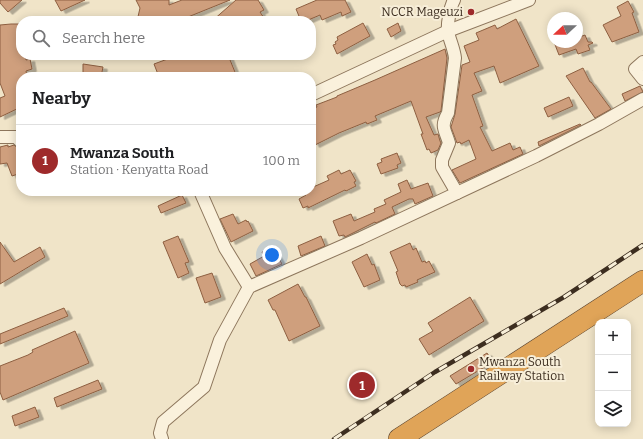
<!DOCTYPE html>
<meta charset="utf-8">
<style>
:root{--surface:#fff;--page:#f2f2f2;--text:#202124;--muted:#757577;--line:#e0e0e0;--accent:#9e2a2b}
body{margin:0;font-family:Bitter,serif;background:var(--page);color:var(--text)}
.controls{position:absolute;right:12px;bottom:12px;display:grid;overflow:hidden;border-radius:8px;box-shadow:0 2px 10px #0003}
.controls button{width:36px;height:36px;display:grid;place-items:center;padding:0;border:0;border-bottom:1px solid var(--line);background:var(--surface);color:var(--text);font:20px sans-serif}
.compass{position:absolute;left:547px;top:12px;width:36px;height:36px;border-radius:50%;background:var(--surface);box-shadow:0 2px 10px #0003;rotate:248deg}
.you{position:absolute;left:272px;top:255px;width:14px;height:14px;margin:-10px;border:3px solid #fff;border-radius:50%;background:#1a73e8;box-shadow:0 0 0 6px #1a73e833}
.badge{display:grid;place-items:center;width:26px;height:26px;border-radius:50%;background:var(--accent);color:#fff;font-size:13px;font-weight:700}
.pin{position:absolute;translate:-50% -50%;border:2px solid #fff;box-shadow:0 1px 4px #0006}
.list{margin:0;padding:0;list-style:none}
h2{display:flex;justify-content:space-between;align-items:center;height:52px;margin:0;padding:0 16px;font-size:17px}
h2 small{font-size:13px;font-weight:400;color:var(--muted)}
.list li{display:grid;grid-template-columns:26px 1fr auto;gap:12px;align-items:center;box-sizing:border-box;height:72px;padding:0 16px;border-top:1px solid var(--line)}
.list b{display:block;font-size:15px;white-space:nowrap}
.list p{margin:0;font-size:13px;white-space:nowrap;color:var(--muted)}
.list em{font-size:13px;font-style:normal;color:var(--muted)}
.icon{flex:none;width:22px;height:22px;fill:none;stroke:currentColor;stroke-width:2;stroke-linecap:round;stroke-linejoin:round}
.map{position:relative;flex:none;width:643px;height:439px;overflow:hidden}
.search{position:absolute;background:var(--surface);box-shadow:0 2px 10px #0003;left:16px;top:16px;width:300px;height:44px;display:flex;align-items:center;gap:10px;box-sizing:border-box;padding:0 14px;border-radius:16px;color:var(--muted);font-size:15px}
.panel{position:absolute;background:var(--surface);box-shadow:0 2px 10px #0003;left:16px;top:72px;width:300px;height:124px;border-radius:16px}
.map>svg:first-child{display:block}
.building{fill:#cf9f7d;stroke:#8d5f41;filter:url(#shadow)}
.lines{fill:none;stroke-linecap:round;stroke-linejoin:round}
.street-casing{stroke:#8d765c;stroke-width:14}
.highway-casing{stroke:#5b4430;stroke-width:22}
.street{stroke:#faf1dc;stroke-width:12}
.highway{stroke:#e0a458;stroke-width:21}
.rail-casing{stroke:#3d2e20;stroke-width:4.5}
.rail{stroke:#f7eed8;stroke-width:3;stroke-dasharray:9;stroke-linecap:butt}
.poi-dot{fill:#9e2a2b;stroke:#f7eed8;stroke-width:1.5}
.labels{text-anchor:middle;stroke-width:4;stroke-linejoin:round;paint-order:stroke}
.poi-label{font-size:12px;fill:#3d2e20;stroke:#f7eed8;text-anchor:end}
</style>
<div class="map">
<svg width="643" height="439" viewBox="0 0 643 439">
<defs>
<filter id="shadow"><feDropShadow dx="4.5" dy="2.5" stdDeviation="0" flood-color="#0004"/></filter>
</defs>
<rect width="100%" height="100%" fill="#f0e4c8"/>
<!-- building -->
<g class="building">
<polygon points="0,0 22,0 8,12 0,3"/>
<polygon points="55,0 85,0 61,11"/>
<polygon points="136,0 169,0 169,5 182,0 230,0 188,17 190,21 137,21 140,8"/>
<polygon points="236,0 258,0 264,10 260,12 266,21 212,21"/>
<polygon points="317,0 345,0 351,12 342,16 341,12 322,20 320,15 306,21 301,21 296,9"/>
<polygon points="628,1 634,12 632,13 639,32 612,42 603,25 621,16 617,7"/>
<polygon points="516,19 539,66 500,83 494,66 474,73 482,91 472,95 483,126 480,127 492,151 510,143 513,150 520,147 523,154 460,183 452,170 476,159 469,140 461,144 460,142 457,143 451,127 455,114 462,65 470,62 464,46 479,40 476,33 495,25 497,29"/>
<polygon points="363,23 370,36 337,54 333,45 336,44 335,42 338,40 337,37"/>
<polygon points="398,23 401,31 391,37 387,29"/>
<polygon points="11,24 21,24 21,55 25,55 26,60 30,59 32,69 26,71 27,77 21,77 21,107 0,117 0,98 5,96 0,83 0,25"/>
<polygon points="585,35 588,42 592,42 593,43 588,45 590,50 578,54 576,49 559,55 554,42 577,42 577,38"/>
<polygon points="445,49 447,58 441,111 440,112 426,117 434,135 438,134 440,141 441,143 438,150 431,153 429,149 427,150 421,134 423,134 411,101 375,116 377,120 367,124 366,122 339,133 315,145 311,137 311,109 317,107 316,105 337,97 337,96 375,80"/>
<polygon points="172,55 228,55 237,77 159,77 154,64 173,57"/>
<polygon points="83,64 103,67 101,77 83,77"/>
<polygon points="583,68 590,82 591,82 611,109 595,118 566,76"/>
<polygon points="640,86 643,92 625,101 622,94"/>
<polygon points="569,97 573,106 548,117 544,108"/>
<polygon points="580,124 581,125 539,146 538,142"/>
<polygon points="8,145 8,147 14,145 21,150 21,173 12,176 7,163 0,164 0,147"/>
<polygon points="397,153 401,163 397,165 398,168 381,174 377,164 382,162 381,159"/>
<polygon points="339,170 341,174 350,170 356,181 354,182 356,186 346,191 345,190 308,208 308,206 303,208 299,199 306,195 305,194 311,191 311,188 329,180 327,176"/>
<polygon points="407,180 411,189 428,183 433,196 415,204 413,199 409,199 392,207 395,214 376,223 375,222 345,237 344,235 339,236 333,221 351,214 354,221 375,212 374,209 386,204 384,200 401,192 398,184"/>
<polygon points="182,195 186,203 161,213 158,206"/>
<polygon points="233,214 238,224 246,220 247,222 248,221 253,231 231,242 220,219"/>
<polygon points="178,236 189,262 185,263 189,273 178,278 163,242"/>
<polygon points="321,236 325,246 301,256 298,246"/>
<polygon points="0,242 14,262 40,247 45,257 0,284"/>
<polygon points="410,243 413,250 416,248 422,262 425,261 426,263 429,261 435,272 417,280 418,282 406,287 405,285 402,286 400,284 396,272 398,271 390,252"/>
<polygon points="272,249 275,256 277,255 282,264 256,276 250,264 264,256 262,252"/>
<polygon points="367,254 372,265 374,264 380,280 364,287 352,262"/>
<polygon points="212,273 221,297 205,303 196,278"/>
<polygon points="298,284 305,297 306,297 320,326 289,341 275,310 273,310 268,300"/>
<polygon points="470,297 484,321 429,355 419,339 433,331 428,323"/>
<polygon points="64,308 68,316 0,344 0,334"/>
<polygon points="75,331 89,363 3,400 0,392 0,366 28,355 33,352 32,350"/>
<polygon points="487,353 493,362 456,384 450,376"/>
<polygon points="98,380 102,389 57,407 54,398"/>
<polygon points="35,407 39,417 15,426 12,416"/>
</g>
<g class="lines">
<!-- street casing -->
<g class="street-casing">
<g id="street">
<path d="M454,0c-4,7 -7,24 -6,32 2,9 6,17 7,26l-7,55c-8,14 -3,16 1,30l-7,17v7l15,26"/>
<polyline points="643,62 635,69 643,79"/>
<polyline points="311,95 448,31 529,0"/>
<polyline points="0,137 16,137 21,142"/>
<polyline points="200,191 225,248 249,287"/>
<polyline points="162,439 160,433 163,422 204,387 220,340 249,287 361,238 536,156 599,124 643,99"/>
</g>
</g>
<!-- highway casing -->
<g class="highway-casing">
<polyline id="highway" points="399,439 643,281"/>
</g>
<!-- street -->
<use href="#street" class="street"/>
<!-- highway -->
<use href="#highway" class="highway"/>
<!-- rail casing -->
<g class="rail-casing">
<polyline id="rail" points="334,439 435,372 564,297 643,245"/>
</g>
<!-- rail -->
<use href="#rail" class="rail"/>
</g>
<!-- markers -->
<g class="poi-dot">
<circle cx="471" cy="12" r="4"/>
<circle cx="471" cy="369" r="4"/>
</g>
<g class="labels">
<!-- poi labels -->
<g class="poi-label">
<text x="463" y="16">NCCR Mageuzi</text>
<text x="479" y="366" text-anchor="start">Mwanza South<tspan x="479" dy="14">Railway Station</tspan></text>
</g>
</g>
</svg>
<div class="controls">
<button>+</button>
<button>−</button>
<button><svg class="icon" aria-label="layers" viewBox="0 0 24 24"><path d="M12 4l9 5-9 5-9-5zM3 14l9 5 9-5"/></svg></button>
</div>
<svg class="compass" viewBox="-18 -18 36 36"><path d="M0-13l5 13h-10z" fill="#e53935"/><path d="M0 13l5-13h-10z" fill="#757577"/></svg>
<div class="you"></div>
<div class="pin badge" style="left:362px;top:385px">1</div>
<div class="search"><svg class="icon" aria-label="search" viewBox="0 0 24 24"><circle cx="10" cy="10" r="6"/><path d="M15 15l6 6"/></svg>Search here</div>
<section class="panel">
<h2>Nearby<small></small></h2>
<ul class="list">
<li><span class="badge">1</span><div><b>Mwanza South</b><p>Station · Kenyatta Road</p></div><em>100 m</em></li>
</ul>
</section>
</div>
